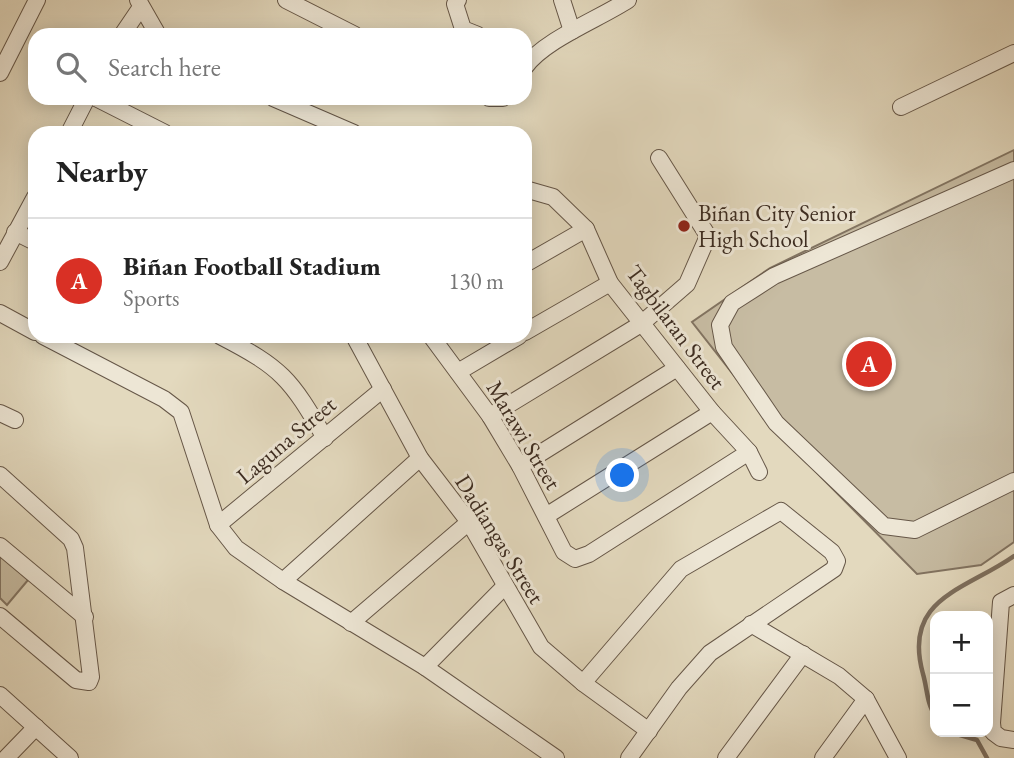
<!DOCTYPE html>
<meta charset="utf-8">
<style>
:root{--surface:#fff;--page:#f6f6f6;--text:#222;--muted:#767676;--line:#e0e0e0;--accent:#d93025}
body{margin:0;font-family:"EB Garamond",serif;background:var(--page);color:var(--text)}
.controls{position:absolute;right:21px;bottom:21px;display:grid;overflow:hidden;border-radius:14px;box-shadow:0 4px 18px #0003}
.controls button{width:63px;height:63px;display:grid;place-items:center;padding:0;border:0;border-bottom:2px solid var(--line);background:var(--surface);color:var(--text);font:35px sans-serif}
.you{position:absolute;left:623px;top:476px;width:24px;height:24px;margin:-18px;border:5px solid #fff;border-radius:50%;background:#1a73e8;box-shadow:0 0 0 10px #1a73e833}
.badge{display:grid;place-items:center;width:46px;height:46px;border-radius:50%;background:var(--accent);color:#fff;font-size:23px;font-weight:700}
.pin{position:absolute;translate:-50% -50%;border:4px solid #fff;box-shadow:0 2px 7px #0006}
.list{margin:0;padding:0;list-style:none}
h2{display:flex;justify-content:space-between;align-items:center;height:91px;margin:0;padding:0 28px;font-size:30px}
h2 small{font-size:23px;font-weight:400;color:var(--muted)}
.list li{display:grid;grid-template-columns:46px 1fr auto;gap:21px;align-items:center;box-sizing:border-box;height:126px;padding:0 28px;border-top:2px solid var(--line)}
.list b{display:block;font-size:26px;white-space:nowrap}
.list p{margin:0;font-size:23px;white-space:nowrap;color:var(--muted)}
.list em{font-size:23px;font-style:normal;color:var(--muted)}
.icon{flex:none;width:38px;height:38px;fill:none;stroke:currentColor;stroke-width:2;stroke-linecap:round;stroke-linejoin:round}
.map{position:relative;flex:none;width:1014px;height:758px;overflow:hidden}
.search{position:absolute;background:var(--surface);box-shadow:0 4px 18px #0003;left:28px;top:28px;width:504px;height:77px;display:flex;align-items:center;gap:18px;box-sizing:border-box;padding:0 24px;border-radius:21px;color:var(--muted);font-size:26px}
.panel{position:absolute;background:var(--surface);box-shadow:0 4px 18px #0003;left:28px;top:126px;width:504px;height:217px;border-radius:21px}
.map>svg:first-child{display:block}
.green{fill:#c7bca3;stroke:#827462;stroke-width:2}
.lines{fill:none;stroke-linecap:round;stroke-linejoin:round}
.stream{stroke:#7e705f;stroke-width:4.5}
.minor-casing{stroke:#665748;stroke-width:18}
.minor{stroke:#ede6d5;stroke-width:16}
.poi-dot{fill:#8f2418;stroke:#ede6d5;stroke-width:2.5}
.labels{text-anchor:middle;stroke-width:6;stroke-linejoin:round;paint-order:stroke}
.poi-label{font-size:23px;fill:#3c2c21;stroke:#ede6d5;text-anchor:start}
.street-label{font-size:23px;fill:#3c2c21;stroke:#ede6d5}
</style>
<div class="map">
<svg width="1014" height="758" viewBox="0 0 1014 758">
<rect width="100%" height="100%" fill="#e3d9be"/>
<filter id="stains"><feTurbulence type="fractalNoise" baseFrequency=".00286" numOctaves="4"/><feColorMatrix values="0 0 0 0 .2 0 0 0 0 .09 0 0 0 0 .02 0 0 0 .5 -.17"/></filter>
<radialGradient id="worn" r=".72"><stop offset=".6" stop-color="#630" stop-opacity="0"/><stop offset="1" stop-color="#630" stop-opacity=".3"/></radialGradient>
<!-- green -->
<g class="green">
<polygon points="1014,150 1014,542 981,565 917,574 821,477 758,406 692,322 770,268"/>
<polygon points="0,554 28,580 7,605 0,598"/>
</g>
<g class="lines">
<!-- stream -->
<g class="stream">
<path d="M935,715c-8,-10 -8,-28 -12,-41 -21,-76 41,-83 91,-118"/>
<polyline points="950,732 977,740 987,758"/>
</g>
<!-- minor casing -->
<g class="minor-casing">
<g id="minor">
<polyline points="138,0 158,35"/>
<polyline points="286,0 355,35"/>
<polyline points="458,0 455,4 463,29 478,35"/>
<polyline points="562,0 572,31"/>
<polyline points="122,35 141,7"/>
<path d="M525,67c19,-27 74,-48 103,-67"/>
<polyline points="0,73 37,0"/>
<polyline points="96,98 165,133"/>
<polyline points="273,98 354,133"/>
<polyline points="489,98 503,98"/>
<polyline points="901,107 1014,53"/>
<polyline points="69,133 87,98"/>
<polyline points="1014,170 774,276 732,303 720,325 724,347 776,423 884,526 915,530 1014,481"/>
<polyline points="525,189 553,197 586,229 610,283 712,412 749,452 759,472"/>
<polyline points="15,232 35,242"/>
<polyline points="0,262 35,197"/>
<polyline points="525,264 586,229"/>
<polyline points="0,313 35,332"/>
<polyline points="525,332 610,283"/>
<polyline points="43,336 164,399 181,412 218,525 236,548 283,581 425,667 556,758"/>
<path d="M220,336c62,32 70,42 105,102"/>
<polyline points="354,336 420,458 469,522 541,647 583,683 649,731"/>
<polyline points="431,336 490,416 520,466 564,552 575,559 589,554 749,452"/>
<polyline points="458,372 519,336"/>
<polyline points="0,413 15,420"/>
<polyline points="490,416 641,324 687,284 708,236 659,158"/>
<polyline points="520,466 677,368"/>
<polyline points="0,475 71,539 75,548 91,677 89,682 76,680 0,616"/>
<polyline points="546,516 712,412"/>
<polyline points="218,525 383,389"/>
<polyline points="0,546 85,617"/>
<polyline points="283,581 420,458"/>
<polyline points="1014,595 1001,602 992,723 993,732 1001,738 1014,740"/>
<polyline points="351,623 469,522"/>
<polyline points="751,624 839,676 866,699 898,758"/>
<polyline points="425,667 504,587"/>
<polyline points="583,683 681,569 781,511 832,552 837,561 834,569 710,653 679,688 629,758"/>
<polyline points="0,695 70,758"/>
<polyline points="6,758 36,727"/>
<polyline points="726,758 803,654"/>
<polyline points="823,758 866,699"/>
</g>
</g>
<!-- minor -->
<use href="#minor" class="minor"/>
</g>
<!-- markers -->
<circle class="poi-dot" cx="684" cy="226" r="7"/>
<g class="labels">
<!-- poi labels -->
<g class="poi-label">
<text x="698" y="221">Biñan City Senior<tspan x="698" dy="26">High School</tspan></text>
</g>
<!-- street labels -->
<g class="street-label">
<text transform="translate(676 327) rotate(53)" y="8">Tagbilaran Street</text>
<text transform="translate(524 435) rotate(59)" y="8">Marawi Street</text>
<text transform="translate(286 440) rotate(-40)" y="8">Laguna Street</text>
<text transform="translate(500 539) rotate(58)" y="8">Dadiangas Street</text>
</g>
</g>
<rect width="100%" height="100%" filter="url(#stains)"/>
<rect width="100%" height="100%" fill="url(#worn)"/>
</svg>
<div class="controls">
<button>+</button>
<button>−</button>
</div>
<div class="you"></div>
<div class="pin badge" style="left:869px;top:364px">A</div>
<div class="search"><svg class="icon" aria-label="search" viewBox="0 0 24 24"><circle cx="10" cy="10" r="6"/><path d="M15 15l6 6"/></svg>Search here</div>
<section class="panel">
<h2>Nearby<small></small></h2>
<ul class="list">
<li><span class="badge">A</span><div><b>Biñan Football Stadium</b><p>Sports</p></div><em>130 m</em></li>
</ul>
</section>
</div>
